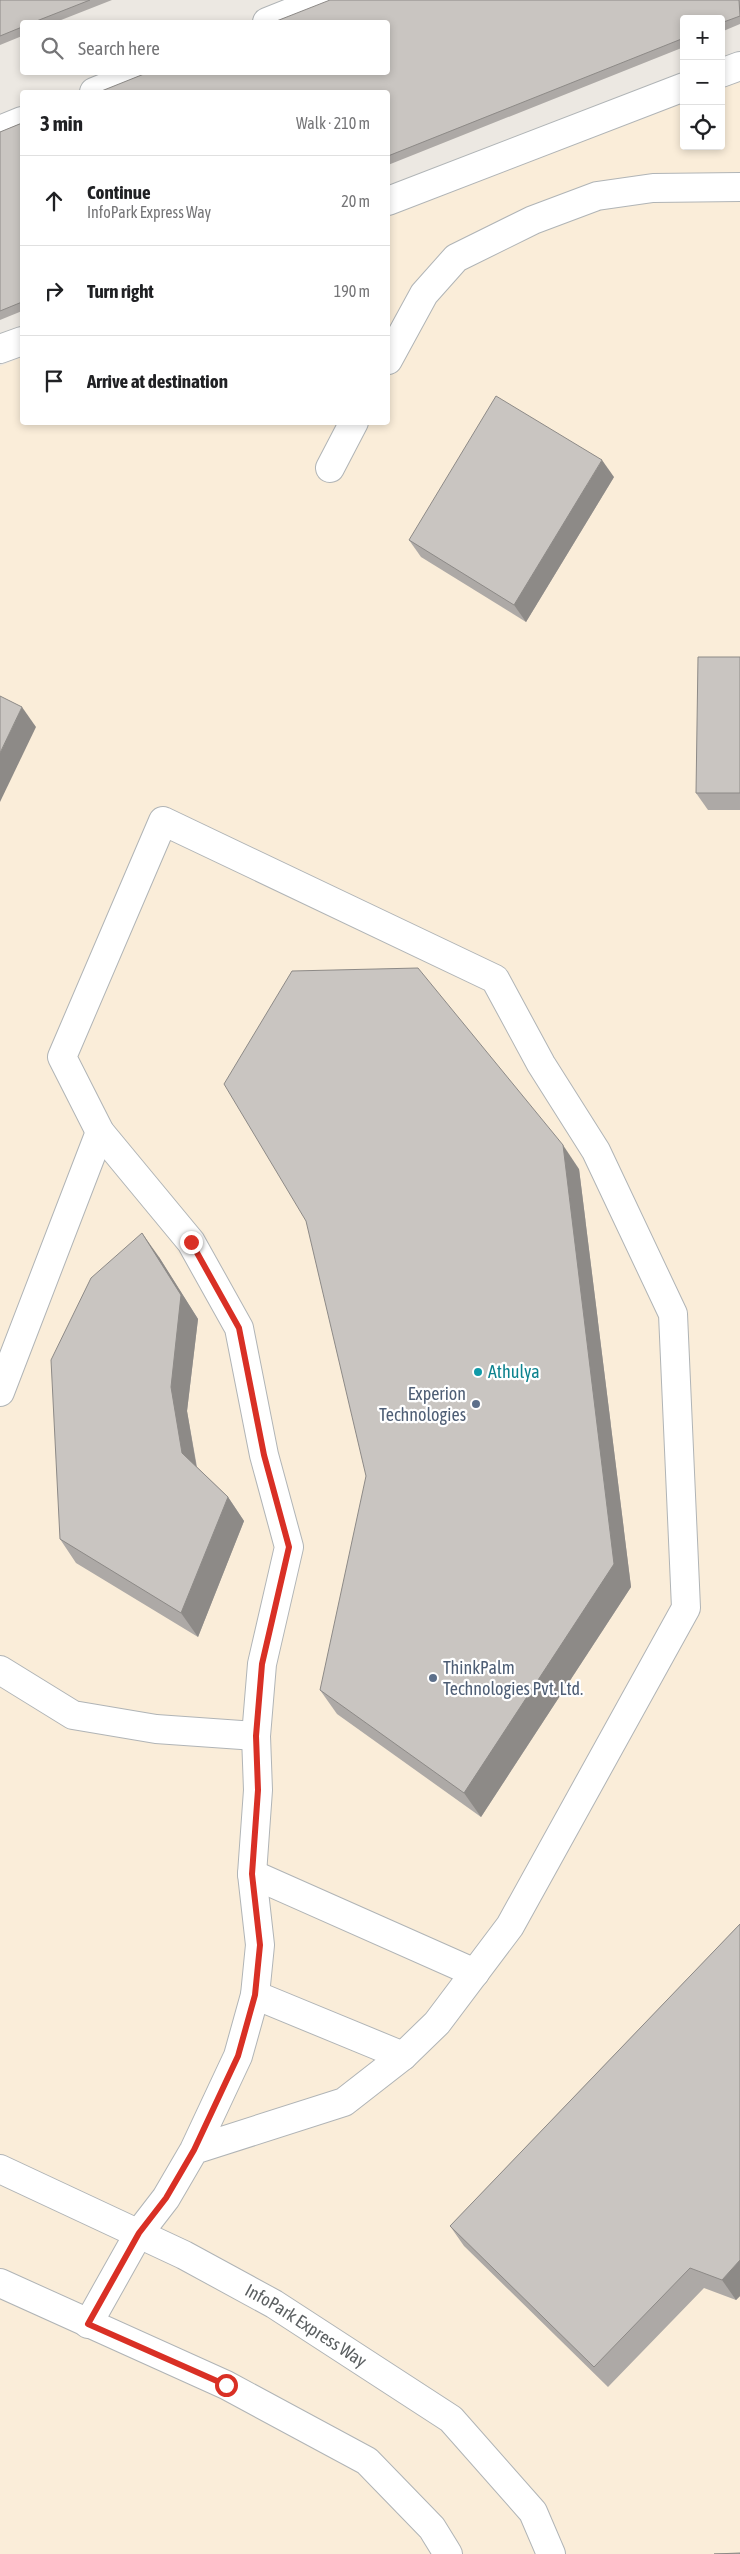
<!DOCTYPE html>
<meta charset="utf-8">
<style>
:root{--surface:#fff;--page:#f6f6f6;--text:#202124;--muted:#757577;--line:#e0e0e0}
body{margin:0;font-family:"Asap Condensed",sans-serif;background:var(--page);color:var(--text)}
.controls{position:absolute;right:15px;top:15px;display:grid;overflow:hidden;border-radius:5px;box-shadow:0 2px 8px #0003}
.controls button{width:45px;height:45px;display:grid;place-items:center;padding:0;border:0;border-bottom:1px solid var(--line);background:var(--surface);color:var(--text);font:25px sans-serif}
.stop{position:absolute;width:15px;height:15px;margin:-11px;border:4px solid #d93025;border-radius:50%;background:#fff}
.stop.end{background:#d93025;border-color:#fff;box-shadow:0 1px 5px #0008}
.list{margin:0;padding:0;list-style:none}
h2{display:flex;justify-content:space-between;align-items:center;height:65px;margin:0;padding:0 20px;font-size:21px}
h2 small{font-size:16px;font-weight:400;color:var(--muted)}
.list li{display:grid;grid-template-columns:32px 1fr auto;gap:15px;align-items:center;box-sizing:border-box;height:90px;padding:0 20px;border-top:1px solid var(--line)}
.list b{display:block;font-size:19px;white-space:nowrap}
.list p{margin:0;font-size:16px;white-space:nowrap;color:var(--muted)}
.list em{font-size:16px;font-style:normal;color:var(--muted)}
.icon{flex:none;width:28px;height:28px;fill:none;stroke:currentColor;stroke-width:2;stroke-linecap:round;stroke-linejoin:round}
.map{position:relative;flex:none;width:740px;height:2554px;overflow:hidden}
.search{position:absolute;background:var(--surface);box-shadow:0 2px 8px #0003;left:20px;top:20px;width:370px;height:55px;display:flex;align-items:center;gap:12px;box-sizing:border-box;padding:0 18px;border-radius:5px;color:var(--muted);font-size:19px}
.panel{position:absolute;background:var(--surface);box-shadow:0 2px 8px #0003;left:20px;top:90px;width:370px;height:335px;border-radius:5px}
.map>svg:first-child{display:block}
.commercial{fill:#faedd9}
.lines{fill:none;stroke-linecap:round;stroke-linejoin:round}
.minor-casing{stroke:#b0b4b6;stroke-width:30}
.minor{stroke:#fff;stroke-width:28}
.wall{fill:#ada9a6}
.shaded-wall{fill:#8d8a87}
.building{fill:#c9c5c1;stroke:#8d8a87}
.route{stroke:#d93025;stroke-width:6}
.culture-dot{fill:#0f9aa8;stroke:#fff;stroke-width:2}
.service-dot{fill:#5c6f8a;stroke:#fff;stroke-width:2}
.labels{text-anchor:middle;stroke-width:4.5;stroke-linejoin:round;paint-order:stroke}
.culture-label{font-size:18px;fill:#0d838f;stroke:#fff;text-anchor:start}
.service-label{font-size:18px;fill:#4e5e75;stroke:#fff;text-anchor:end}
.street-label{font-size:18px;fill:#5b5f61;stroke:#fff}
</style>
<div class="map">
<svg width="740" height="2554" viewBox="0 0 740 2554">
<rect width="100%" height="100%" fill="#ece8e2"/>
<!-- commercial -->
<polygon class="commercial" points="740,80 740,2554 0,2554 0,366 22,357 22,422 388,422 388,216 684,102 684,146 721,146 721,87"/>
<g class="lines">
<!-- minor casing -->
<g class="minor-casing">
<g id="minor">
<polyline points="267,22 322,0"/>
<polyline points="721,73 740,66"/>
<polyline points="94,92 143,72"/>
<polyline points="0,130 22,121"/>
<polyline points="388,201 684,87"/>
<polyline points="0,349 22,341"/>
<polyline points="388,360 424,294 456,258 533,220 597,196 653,188 740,187"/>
<polyline points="330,468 354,422"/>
<polyline points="0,1392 100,1132"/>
<polyline points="0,1670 73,1715 156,1729 256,1736"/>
<polyline points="252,1874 475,1973"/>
<polyline points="255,1995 403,2056"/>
<path id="s1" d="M0,2169l184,86 90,49 177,115 82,93 18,42"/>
<polyline points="0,2283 226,2385 367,2461 432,2528 448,2554"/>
<polyline points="88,2324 139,2233 166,2198 194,2150 238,2056 255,1995 260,1945 252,1874 258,1790 256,1736 262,1664 289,1547 264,1455 239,1328 191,1242 100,1132 62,1057 163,821 495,979 541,1064 596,1151 673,1314 686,1608 510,1926 437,2023 403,2056 344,2102 194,2150"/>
</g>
</g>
<!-- minor -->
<use href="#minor" class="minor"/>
</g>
<!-- wall -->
<g class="wall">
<polygon points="0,0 112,0 56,22 22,22 22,36 0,45"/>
<polygon points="740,0 740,24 721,32 721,19 684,19 684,47 388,165 388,92"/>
<polygon points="22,123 22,311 0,320 0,132"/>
<polygon points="614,477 526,622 421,557 409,540"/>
<polygon points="740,657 740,810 708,810 696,793"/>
<polygon points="579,1169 631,1587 481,1817 337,1714 320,1690"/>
<polygon points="159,1257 198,1319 187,1411 197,1467 228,1497 244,1521 198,1637 76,1563 60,1539"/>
<polygon points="740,1924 740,2296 736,2300 704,2288 608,2387 464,2246 450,2226"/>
</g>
<!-- shaded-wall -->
<g class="shaded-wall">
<polygon points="602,460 614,477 526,622 514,605"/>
<polygon points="22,707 36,727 0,802 0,753"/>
<polygon points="563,1145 579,1169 631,1587 481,1817 464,1793"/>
<polygon points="142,1233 159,1257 198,1319 187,1411 198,1476 182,1453"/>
<polygon points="228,1497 244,1521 198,1637 181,1613"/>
<polygon points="740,2260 740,2296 736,2300 722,2280"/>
</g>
<!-- building -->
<g class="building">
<polygon points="0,0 90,0 34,22 22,22 22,27 0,36"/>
<polygon points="330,0 739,0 740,16 721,23 721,19 684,19 684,38 388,156 388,92 99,92 149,72 388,72 388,22 274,22"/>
<polygon points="22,123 22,302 0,311 0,132"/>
<polygon points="496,396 602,460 514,605 409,540"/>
<polygon points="698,657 740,657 740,793 696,793"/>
<polygon points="0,696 22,707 0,753"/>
<polygon points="418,968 563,1145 614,1564 464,1793 320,1690 366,1476 306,1221 224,1084 292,971"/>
<polygon points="142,1233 181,1295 171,1387 182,1453 228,1497 181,1613 60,1539 51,1360 91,1278"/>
<polygon points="740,1924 740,2260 722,2280 690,2268 594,2367 450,2226"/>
<polygon points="740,2553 740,2554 714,2554"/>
</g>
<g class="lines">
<!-- route -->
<polyline class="route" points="191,1242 239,1328 264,1455 289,1547 262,1664 256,1736 258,1790 252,1874 260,1945 255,1995 238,2056 194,2150 166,2198 139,2233 88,2324 226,2385"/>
</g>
<!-- markers -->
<circle class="culture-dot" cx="478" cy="1372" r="5"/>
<g class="service-dot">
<circle cx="476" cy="1404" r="5"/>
<circle cx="433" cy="1678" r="5"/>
</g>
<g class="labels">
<!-- culture labels -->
<g class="culture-label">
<text x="488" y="1378">Athulya</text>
</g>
<!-- service labels -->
<g class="service-label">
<text x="466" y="1400">Experion<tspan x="466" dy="21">Technologies</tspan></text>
<text x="443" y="1674" text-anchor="start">ThinkPalm<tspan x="443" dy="21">Technologies Pvt. Ltd.</tspan></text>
</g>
<!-- street labels -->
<g class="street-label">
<text dy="6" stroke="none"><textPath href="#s1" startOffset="344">InfoPark Express Way</textPath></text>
</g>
</g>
</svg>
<div class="controls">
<button>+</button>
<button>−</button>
<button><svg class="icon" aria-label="locate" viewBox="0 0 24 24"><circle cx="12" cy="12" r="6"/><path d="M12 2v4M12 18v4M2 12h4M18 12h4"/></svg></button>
</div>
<div class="stop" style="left:226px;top:2385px"></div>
<div class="stop end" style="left:191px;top:1242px"></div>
<div class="search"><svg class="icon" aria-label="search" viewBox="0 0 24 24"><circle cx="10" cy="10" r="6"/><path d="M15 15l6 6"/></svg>Search here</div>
<section class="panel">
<h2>3 min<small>Walk · 210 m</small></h2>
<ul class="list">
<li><svg class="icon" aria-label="ahead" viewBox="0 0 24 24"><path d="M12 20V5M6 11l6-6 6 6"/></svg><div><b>Continue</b><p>InfoPark Express Way</p></div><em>20 m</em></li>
<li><svg class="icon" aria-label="right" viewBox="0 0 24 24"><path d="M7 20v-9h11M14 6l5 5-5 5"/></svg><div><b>Turn right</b></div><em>190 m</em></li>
<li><svg class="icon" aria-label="arrive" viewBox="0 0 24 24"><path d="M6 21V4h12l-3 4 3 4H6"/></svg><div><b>Arrive at destination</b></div></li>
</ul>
</section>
</div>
